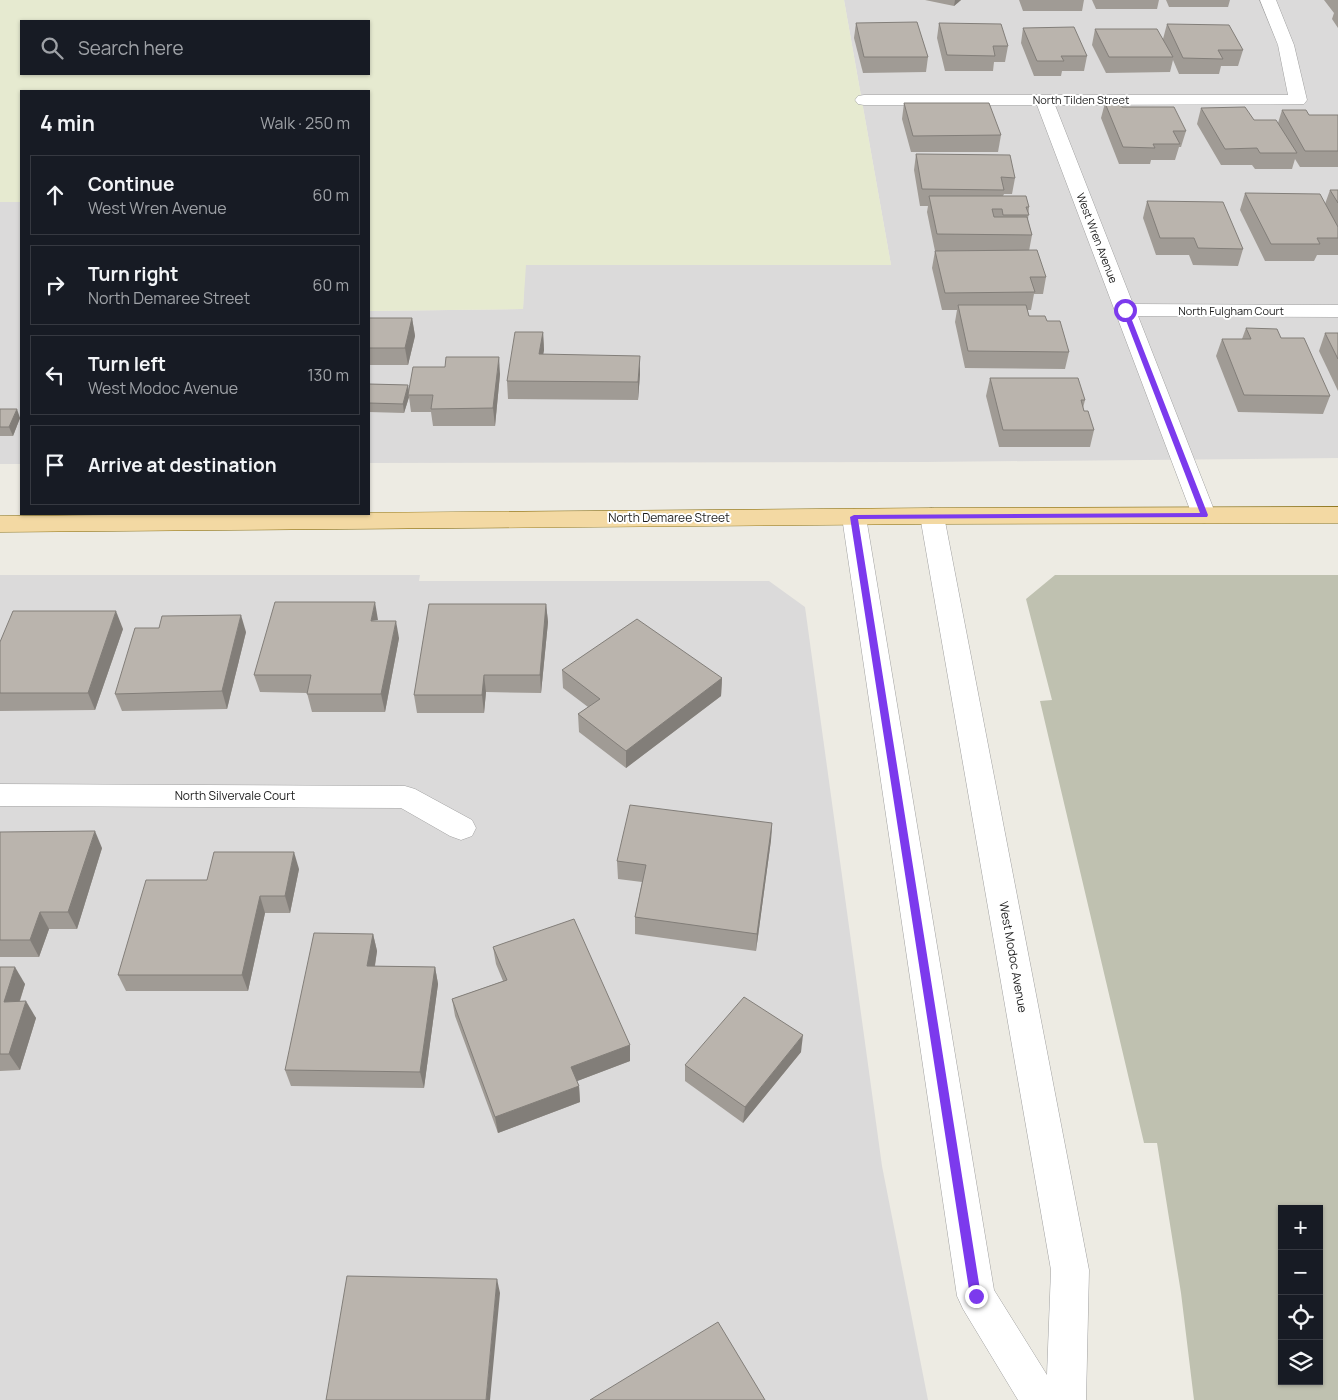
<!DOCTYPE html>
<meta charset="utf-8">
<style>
:root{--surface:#171b24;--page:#20242c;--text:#f1f3f6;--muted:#9ea1a6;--line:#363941}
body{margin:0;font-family:Manrope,sans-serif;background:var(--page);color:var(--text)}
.controls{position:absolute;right:15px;bottom:15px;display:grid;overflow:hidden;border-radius:0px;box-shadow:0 1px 4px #0004}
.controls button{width:45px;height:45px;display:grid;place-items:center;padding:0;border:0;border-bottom:1px solid var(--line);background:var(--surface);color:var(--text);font:25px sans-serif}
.stop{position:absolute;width:15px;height:15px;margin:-11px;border:4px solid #7c3aed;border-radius:50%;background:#fff}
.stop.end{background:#7c3aed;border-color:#fff;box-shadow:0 1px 5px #0008}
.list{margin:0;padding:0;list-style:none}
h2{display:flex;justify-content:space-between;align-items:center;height:65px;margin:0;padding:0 20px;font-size:21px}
h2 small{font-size:16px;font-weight:400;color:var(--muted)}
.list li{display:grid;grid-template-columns:32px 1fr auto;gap:15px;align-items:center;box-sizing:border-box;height:80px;margin:0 10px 10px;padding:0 10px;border:1px solid var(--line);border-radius:0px}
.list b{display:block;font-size:19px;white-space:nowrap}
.list p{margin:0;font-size:16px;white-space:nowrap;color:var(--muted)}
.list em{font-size:16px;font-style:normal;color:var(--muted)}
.icon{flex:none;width:28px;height:28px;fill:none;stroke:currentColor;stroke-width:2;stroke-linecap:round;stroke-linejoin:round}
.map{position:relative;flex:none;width:1338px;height:1400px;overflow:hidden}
.search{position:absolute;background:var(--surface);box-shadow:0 1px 4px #0004;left:20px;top:20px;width:350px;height:55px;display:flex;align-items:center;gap:12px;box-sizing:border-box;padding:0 18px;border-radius:0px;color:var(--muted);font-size:19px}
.panel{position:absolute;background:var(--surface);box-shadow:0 1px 4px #0004;left:20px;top:90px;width:350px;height:425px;border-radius:0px}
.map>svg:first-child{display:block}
.residential{fill:#dbdada}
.construction{fill:#bfc1b0;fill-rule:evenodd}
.farmland{fill:#e6ead0;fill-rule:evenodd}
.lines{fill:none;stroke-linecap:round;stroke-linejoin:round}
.minor-casing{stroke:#a1a1a1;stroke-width:1}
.major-casing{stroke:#886d0d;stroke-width:1}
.minor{fill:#fff;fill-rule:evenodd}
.major{fill:#f3d9a3;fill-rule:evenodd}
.wall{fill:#a09b95}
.shaded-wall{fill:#827e79}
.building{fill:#bab4ad;stroke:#827e79}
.route{fill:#7c3aed}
.labels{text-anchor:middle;stroke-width:4;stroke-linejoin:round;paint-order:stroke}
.far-street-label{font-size:11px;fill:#1d1d1d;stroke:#fff}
.street-label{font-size:12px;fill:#1d1d1d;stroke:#fff}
</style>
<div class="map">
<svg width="1338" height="1400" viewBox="0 0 1338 1400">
<rect width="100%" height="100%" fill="#edebe3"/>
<!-- residential -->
<g class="residential">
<polygon points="844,0 1338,0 1338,458 926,462 369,463 369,311 523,309 525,265 891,265"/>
<rect x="0" y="202" width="21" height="262"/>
<polygon points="0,575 420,575 419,581 769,581 805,607 882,1166 928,1400 0,1400"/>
</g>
<!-- construction -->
<path class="construction" d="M1055,575h283v825h-144l-13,-107 -24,-150h-13l-104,-442 12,-1 -26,-101zM1282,1209h37v172h-37z"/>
<!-- farmland -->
<path class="farmland" d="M0,0h844l47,265h-365l-3,44 -154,2v-220h-348v111h-21zM21,21h348v53h-348z"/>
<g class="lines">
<!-- minor casing -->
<g class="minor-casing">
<g id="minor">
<polygon points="1260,0 1276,0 1294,45 1307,100 1304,104 1055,105 1133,304 1338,305 1338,317 1138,316 1216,515 1213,521 1204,523 1195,521 1192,515 1037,105 864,105 858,104 855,100 858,96 864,95 1288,95 1278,45"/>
<polygon points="932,508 941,510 944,516 1089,1270 1086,1400 1018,1400 963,1309 957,1296 842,517 845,511 854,509 863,511 866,517 994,1290 1047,1375 1051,1270 920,516 923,510"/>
<polygon points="0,784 405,786 415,789 472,820 476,828 472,836 461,840 450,836 401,808 0,806"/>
</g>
</g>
<!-- major casing -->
<g class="major-casing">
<polygon id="major" points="1338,507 1338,523 932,524 0,532 0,516 932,508"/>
</g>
<!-- minor -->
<use href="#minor" class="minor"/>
<!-- major -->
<use href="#major" class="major"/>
</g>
<!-- wall -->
<g class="wall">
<polygon points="925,0 961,0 954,6"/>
<polygon points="1019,0 1084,0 1082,11 1023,11"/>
<polygon points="1092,0 1159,0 1157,9 1096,9"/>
<polygon points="1166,0 1230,0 1228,7 1169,7"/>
<polygon points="1324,0 1338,0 1338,28 1332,19 1334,13"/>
<polygon points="856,23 928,57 926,72 863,73 854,38"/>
<polygon points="939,23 1008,46 1005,62 994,62 993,71 945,71 937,38"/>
<polygon points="1167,24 1243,50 1238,66 1221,66 1219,74 1179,74 1173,60 1170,72 1106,73 1092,45 1095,29 1163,39"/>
<polygon points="1023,28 1087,56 1084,71 1062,71 1061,76 1034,76 1021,43"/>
<polygon points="904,103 1001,135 998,152 911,152 902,119"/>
<polygon points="1105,103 1122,107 1186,131 1181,147 1179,147 1175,160 1151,160 1150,164 1119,164 1101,118"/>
<polygon points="1201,108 1254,120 1278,123 1282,110 1309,115 1338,115 1338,167 1300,167 1295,159 1292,169 1255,169 1252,165 1221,165 1197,124"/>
<polygon points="916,154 1015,178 1012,194 1004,194 1003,196 1029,207 1028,220 1032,235 1029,251 1046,277 1043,294 1034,294 1031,310 1027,310 1029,316 1047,321 1069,352 1065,369 965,368 955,322 957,310 942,310 932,268 935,251 927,212 928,206 920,206 914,170"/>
<polygon points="1330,190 1338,190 1338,255 1317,255 1314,261 1265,261 1240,210 1245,193 1325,204"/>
<polygon points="1147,201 1243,249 1238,266 1193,265 1189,255 1156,255 1143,218"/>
<polygon points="369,318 412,318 415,336 408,365 369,365"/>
<polygon points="1246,328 1281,338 1330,396 1323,414 1238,412 1216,356 1222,339 1242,339"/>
<polygon points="543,332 544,350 543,354 640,374 638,400 508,399 507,381"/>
<polygon points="1325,333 1338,333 1338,391 1319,351"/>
<polygon points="500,374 495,426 433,426 431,412 411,412 409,397 404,413 369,412 369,384 408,385 409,391"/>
<polygon points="990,378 1085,400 1083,408 1084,411 1094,430 1090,447 999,447 986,396"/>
<polygon points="0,409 20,418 13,436 0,436"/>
<polygon points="546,604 548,622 541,693 486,692 484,713 417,713 414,695"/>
<polygon points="123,629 95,710 0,711 0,642"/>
<polygon points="246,632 227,709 122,711 115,694"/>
<polygon points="399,638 385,712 312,712 307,693 260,692 254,675"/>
<polygon points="562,670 722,678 721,696 626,768 579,732 578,714 588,707 563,688"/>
<polygon points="772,823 771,840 756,951 635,934 635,917 642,882 618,879 617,861"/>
<polygon points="0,832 102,848 77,929 49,929 39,957 0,957"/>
<polygon points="299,869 290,913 265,913 248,991 126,991 118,975 207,880"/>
<polygon points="373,934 377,951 375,966 435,967 438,984 424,1088 291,1086 285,1070"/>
<polygon points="493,947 630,1045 630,1061 577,1081 579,1086 580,1102 498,1133 455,1016 452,999 503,981 496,964"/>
<polygon points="0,967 25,984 20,1001 36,1018 20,1070 0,1071"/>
<polygon points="801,1052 743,1123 685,1081 685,1065"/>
</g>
<!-- shaded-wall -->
<g class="shaded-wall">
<polygon points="955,0 961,0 954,6"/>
<polygon points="412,318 415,336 408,365 405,348"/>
<polygon points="543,332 544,350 540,372 539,354"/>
<polygon points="640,356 640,374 638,400 638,382"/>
<polygon points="499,357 500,374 495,426 493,408"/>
<polygon points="408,385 409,394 408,395 409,397 404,413 403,404"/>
<polygon points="17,409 20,418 13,436 9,427"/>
<polygon points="375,602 378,620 371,621"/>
<polygon points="546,604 548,622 541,693 540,675"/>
<polygon points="116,611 123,629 95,710 88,693"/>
<polygon points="241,615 246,632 227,709 222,691"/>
<polygon points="396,621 399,638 385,712 381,694"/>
<polygon points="484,675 486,692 484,713 482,695"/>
<polygon points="722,678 721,696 626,768 626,751"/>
<polygon points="772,823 771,840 756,951 757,934"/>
<polygon points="95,831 102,848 77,929 68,912"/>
<polygon points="294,852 299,869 290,913 285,896"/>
<polygon points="260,896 265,913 248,991 242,975"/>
<polygon points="40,912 49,929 39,957 30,940"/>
<polygon points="373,934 377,951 372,983 367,966"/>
<polygon points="15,967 25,984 14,1018 4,1002"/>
<polygon points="435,967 438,984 424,1088 420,1072"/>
<polygon points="26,1001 36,1018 20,1070 9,1054"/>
<polygon points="803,1035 801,1052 743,1123 745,1107"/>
<polygon points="630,1045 630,1061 572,1083 571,1067"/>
<polygon points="579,1086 580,1102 498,1133 495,1117"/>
<polygon points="497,1279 500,1293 490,1400 486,1400"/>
</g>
<!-- building -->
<g class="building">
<polygon points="917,22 928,57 864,57 856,23"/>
<polygon points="939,23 1001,24 1008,46 993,46 995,56 947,55"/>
<polygon points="1167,24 1229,25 1243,50 1218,50 1223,59 1183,58"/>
<polygon points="1074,27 1087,56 1061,56 1064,61 1037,61 1023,28"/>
<polygon points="1095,29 1157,29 1173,57 1109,57"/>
<polygon points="904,103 989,103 1001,135 913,136"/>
<polygon points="1105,103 1121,103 1122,107 1174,107 1186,131 1173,131 1180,144 1153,144 1155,148 1123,147"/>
<polygon points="1245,107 1254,120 1276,120 1297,153 1260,153 1257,148 1225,149 1201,108"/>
<polygon points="1282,110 1306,110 1309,115 1338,115 1338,151 1305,151"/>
<polygon points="916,154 1010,155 1015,178 1001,177 1004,190 922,189"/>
<polygon points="1330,190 1338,190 1338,203"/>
<polygon points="1245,193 1320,194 1338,227 1338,238 1317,238 1320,244 1271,244"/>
<polygon points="929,196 1026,196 1029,207 1026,207 1029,215 1003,215 1002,209 992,209 994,217 1027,217 1032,235 937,234"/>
<polygon points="1147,201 1223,202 1243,249 1198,248 1194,238 1160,238"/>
<polygon points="1037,250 1046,277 1030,277 1035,292 945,293 935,251"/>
<polygon points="958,305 1026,305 1029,316 1045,316 1047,321 1060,321 1069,352 968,351"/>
<polygon points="369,318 412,318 405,348 369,348"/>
<polygon points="1246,328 1277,329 1281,338 1304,338 1330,396 1244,395 1222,339 1251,339"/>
<polygon points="515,332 543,332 539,354 640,356 638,382 507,381"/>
<polygon points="1325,333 1338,333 1338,359"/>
<polygon points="446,357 499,357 493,408 431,409 433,395 408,395 413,367 445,367"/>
<polygon points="990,378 1078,378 1085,400 1081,400 1084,411 1088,411 1094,430 1003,430"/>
<polygon points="369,384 408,385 403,404 369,403"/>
<polygon points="0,409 17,409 9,427 0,427"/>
<polygon points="275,602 375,602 371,621 396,621 381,694 307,694 311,675 254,675"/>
<polygon points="429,604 546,604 540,675 484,675 482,695 414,695"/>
<polygon points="13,611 116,611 88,693 0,693 0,642"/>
<polygon points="241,615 222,691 115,694 135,628 159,628 162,616"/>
<polygon points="637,619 722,678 626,751 578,714 600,699 562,670"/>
<polygon points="630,805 772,823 757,934 635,917 646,865 617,861"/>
<polygon points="95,831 68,912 40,912 30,940 0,940 0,832"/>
<polygon points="214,852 294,852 285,896 260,896 242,975 118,975 146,880 207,880"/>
<polygon points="574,919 630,1045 571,1067 579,1086 495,1117 452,999 507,980 493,947"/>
<polygon points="314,933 373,934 367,966 435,967 420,1072 285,1070"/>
<polygon points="0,967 15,967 4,1002 26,1001 9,1054 0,1054"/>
<polygon points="744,997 803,1035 745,1107 685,1065"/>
<polygon points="347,1276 497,1279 486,1400 326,1400"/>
<polygon points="718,1322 765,1400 590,1400"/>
</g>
<!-- route -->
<polygon class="route" points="1125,308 1128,310 1208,515 1207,517 858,519 981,1296 979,1300 976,1302 972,1300 970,1296 850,517 854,515 1200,513 1122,310"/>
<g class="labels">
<!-- far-street labels -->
<g class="far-street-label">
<text x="1081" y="104">North Tilden Street</text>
<text transform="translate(1097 238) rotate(69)" y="4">West Wren Avenue</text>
<text x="1231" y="315">North Fulgham Court</text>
</g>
<!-- street labels -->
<g class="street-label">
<text x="669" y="522">North Demaree Street</text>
<text x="235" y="800">North Silvervale Court</text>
<text transform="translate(1013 957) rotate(80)" y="4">West Modoc Avenue</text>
</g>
</g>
</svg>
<div class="controls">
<button>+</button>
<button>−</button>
<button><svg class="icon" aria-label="locate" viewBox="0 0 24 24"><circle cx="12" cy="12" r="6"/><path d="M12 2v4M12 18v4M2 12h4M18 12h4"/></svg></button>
<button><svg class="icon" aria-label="layers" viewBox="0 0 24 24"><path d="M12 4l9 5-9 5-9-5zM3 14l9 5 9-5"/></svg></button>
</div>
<div class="stop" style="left:1125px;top:310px"></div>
<div class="stop end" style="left:976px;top:1296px"></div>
<div class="search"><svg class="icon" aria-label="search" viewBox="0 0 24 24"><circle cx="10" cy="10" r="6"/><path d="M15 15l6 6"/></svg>Search here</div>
<section class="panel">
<h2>4 min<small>Walk · 250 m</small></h2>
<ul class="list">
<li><svg class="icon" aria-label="ahead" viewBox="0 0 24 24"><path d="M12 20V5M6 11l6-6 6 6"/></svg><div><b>Continue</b><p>West Wren Avenue</p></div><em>60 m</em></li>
<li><svg class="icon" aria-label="right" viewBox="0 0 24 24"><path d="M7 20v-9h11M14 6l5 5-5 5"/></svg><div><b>Turn right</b><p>North Demaree Street</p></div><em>60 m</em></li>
<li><svg class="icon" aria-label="left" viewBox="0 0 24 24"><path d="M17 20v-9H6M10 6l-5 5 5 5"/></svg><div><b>Turn left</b><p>West Modoc Avenue</p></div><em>130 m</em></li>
<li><svg class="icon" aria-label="arrive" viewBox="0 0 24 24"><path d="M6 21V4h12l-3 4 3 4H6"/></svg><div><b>Arrive at destination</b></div></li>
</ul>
</section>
</div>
